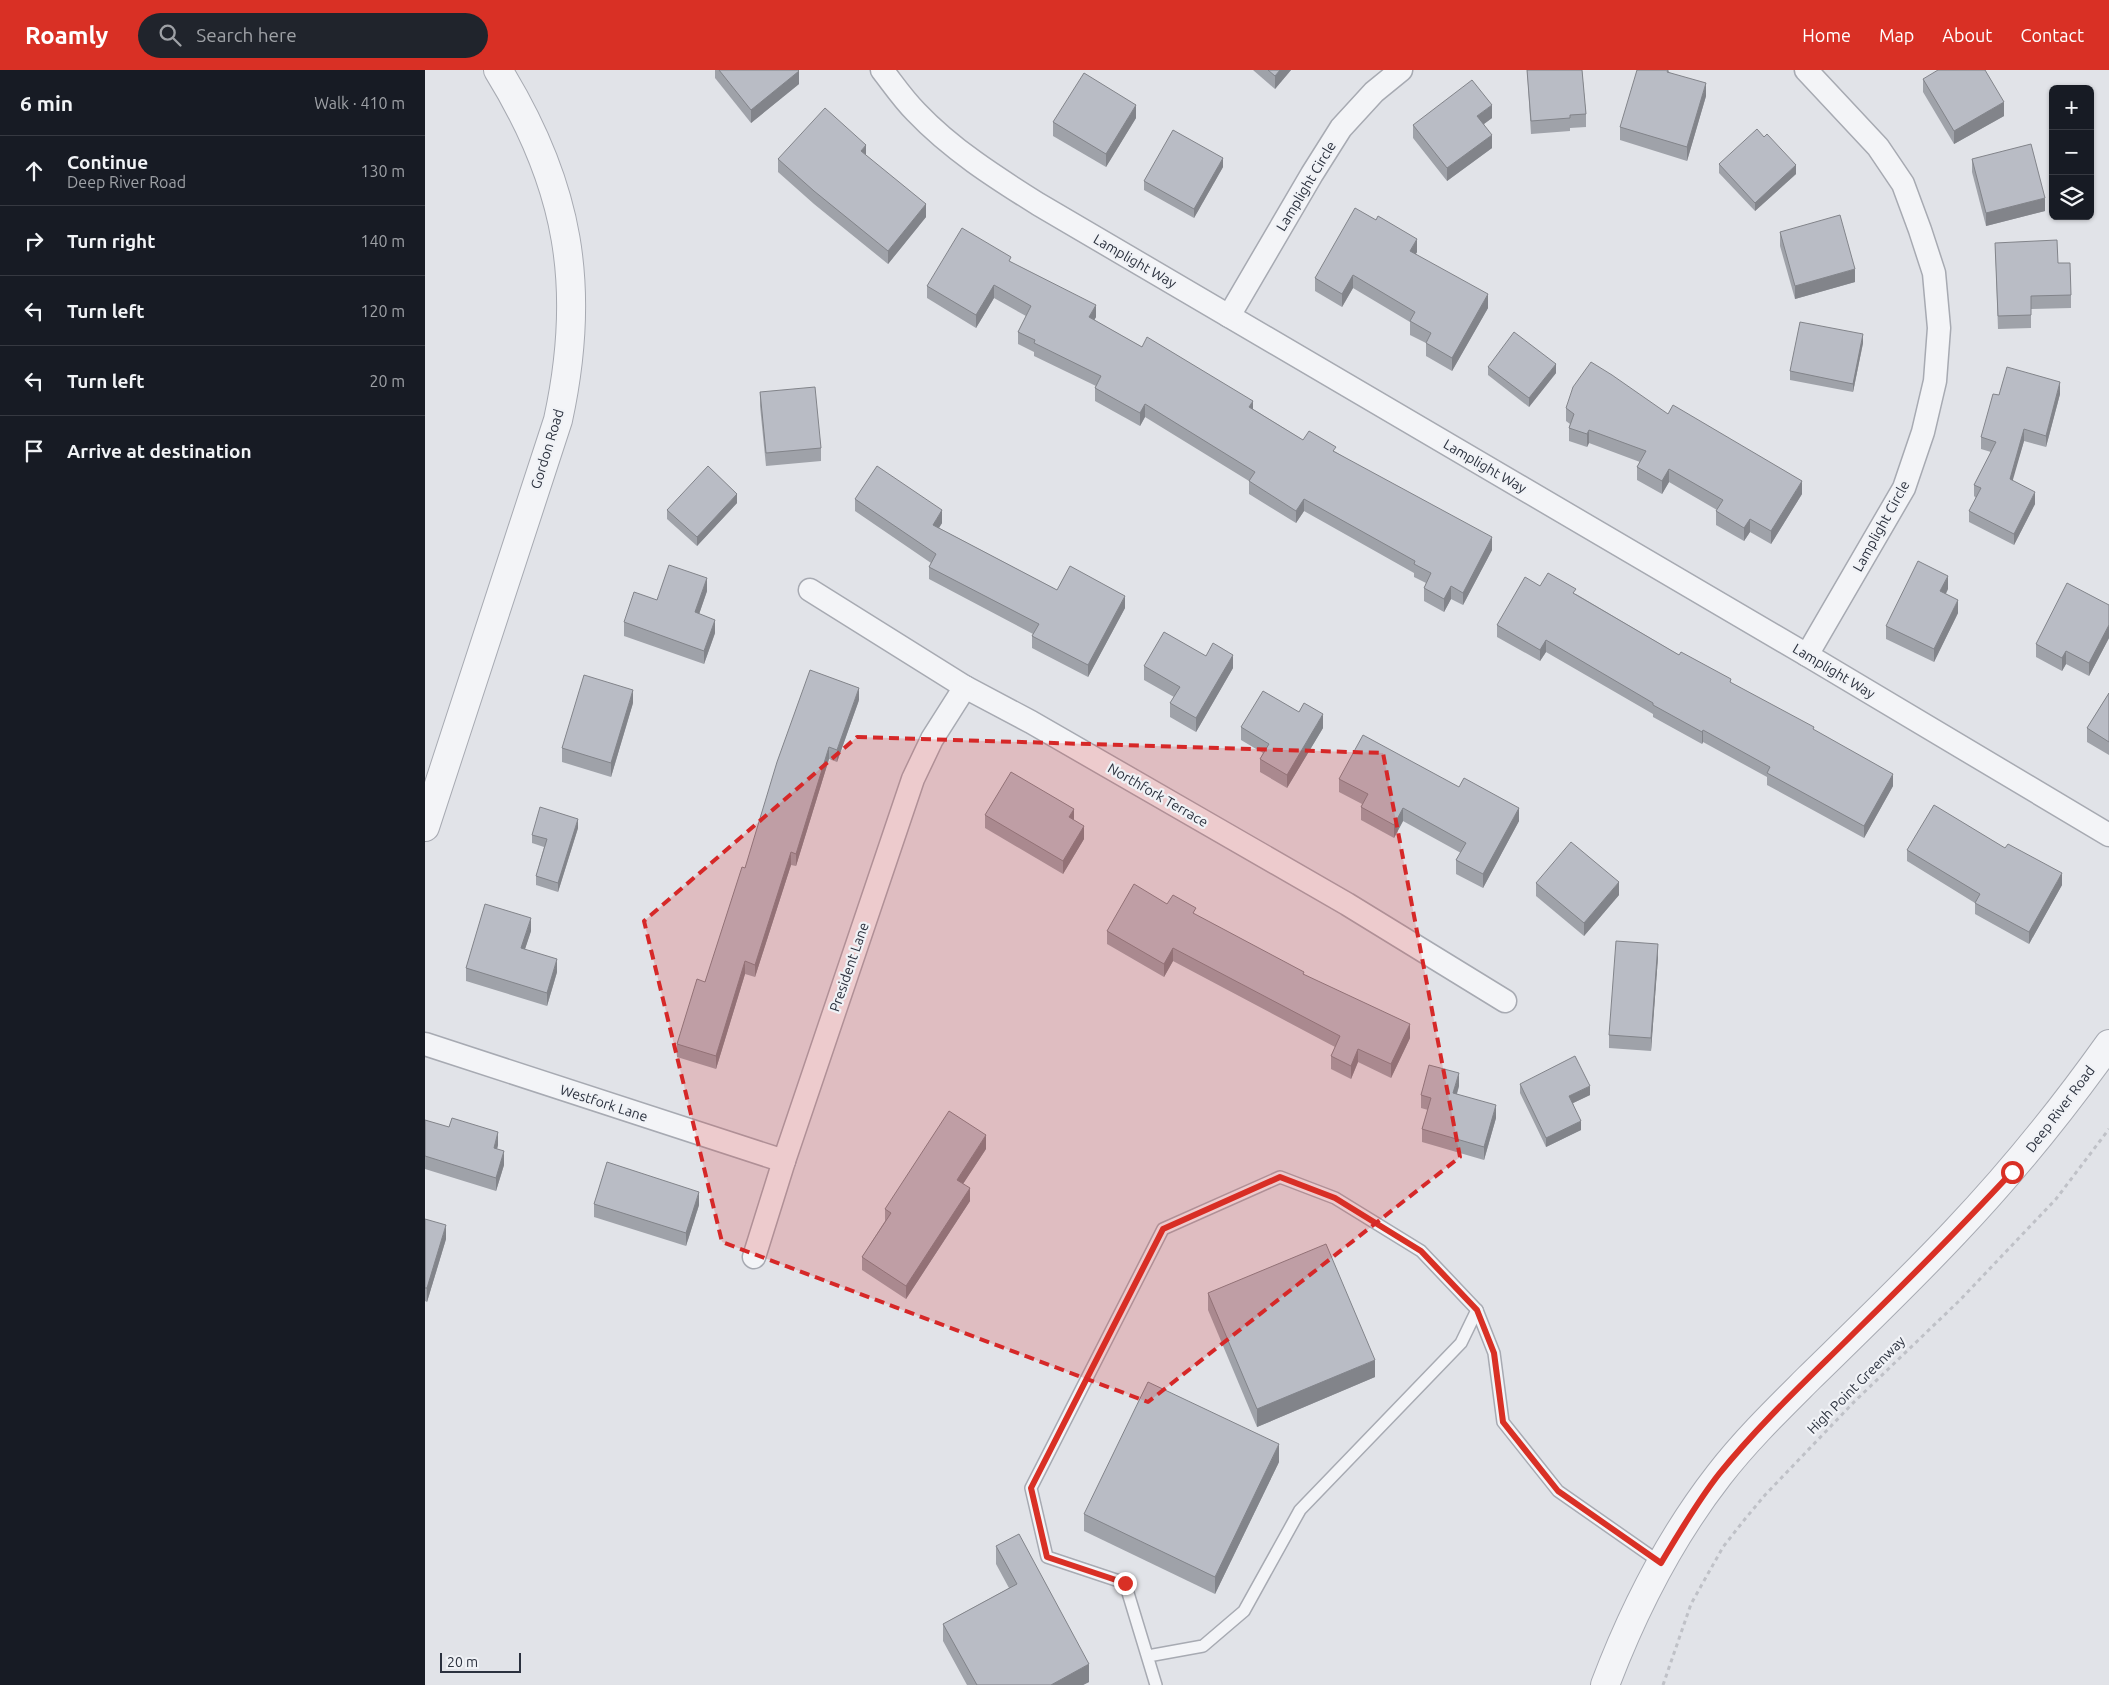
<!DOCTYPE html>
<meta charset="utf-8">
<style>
:root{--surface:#171b24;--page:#20242c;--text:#f1f3f6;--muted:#9ea1a6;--line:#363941;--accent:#d93025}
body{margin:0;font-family:Ubuntu,sans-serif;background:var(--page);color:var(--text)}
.controls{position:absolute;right:15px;top:15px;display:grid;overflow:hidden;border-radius:8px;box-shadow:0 1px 4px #0004}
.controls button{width:45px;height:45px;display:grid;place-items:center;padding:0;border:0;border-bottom:1px solid var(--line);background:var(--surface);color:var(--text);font:25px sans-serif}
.scale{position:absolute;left:15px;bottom:12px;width:81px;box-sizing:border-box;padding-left:5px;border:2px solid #2b313e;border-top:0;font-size:14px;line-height:18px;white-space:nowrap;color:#2b313e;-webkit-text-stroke:4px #f0f2f6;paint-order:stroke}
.stop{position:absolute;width:15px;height:15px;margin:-11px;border:4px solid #d93025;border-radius:50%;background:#fff}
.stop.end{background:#d93025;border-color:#fff;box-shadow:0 1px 5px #0008}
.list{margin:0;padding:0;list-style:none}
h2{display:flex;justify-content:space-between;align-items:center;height:65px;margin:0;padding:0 20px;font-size:21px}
h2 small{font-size:16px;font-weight:400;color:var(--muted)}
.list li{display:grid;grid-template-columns:32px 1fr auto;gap:15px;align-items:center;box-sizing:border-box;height:70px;padding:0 20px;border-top:1px solid var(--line)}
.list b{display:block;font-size:19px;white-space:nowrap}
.list p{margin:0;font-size:16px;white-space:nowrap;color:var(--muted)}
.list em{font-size:16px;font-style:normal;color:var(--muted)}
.icon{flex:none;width:28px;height:28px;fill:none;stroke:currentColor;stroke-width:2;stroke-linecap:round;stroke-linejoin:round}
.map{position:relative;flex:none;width:1684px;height:1615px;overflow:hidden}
header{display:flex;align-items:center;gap:30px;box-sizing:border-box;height:70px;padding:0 25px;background:var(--accent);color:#fff}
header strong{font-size:24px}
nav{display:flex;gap:28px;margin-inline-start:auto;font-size:18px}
.search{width:350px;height:45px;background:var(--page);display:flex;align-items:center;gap:12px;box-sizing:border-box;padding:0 18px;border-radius:28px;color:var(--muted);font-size:19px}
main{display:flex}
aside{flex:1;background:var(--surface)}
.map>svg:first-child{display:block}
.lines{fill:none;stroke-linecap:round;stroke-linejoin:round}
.service-casing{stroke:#a7aab2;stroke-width:14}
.minor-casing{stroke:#a7aab2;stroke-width:25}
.tertiary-casing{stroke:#a7aab2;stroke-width:30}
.path{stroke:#bfc1c7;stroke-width:3;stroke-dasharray:4 4;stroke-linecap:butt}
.service{stroke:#f3f4f7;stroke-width:11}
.minor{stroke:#f3f4f7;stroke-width:22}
.tertiary{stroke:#f3f4f7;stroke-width:28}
.wall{fill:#9fa2a9}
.shaded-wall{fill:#82848a}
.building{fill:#b9bcc5;stroke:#82848a}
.route{stroke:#d93025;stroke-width:6}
.marked{fill:#d62828;fill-opacity:0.2;stroke:#d62828;stroke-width:4;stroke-dasharray:10 6;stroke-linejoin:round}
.labels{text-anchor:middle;stroke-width:4.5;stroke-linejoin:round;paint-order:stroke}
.street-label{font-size:14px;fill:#2b313e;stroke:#f0f2f6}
</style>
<header>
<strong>Roamly</strong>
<div class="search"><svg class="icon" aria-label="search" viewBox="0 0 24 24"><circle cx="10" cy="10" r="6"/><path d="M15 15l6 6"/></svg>Search here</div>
<nav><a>Home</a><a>Map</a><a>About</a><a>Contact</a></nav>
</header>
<main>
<aside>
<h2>6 min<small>Walk · 410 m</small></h2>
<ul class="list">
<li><svg class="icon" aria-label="ahead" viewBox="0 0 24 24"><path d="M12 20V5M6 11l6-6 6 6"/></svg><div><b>Continue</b><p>Deep River Road</p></div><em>130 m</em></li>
<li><svg class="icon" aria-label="right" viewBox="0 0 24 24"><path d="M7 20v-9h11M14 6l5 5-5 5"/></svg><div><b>Turn right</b></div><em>140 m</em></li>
<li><svg class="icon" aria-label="left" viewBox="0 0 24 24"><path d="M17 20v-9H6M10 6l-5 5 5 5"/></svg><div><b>Turn left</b></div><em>120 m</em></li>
<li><svg class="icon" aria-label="left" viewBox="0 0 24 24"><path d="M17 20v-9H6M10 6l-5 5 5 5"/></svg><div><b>Turn left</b></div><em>20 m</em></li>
<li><svg class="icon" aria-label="arrive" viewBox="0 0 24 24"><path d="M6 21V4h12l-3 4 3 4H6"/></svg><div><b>Arrive at destination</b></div></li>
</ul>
</aside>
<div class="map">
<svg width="1684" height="1615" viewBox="0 0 1684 1615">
<rect width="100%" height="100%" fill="#e1e3e8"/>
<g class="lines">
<!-- service casing -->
<g class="service-casing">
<g id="service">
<polyline points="1052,1240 1069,1283 1078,1352 1133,1421 1236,1493"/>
<polyline points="723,1586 778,1576 819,1541 875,1440 1036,1273 1052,1240 996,1181 910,1128 855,1107 738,1159 606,1418 622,1487 700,1513 731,1615"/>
</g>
</g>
<!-- minor casing -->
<g class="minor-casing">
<g id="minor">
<path d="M457,0c11,14 21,29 34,42 35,37 79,65 122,92l769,451 302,180"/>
<polyline points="1381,0 1453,77 1478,114 1495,160 1509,203 1514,258 1510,311 1498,362 1479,418 1382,585"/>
<polyline points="804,246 887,104 916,58 949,22 976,0"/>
<polyline points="385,520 540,617 606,652 922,834 1080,931"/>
<polyline points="0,974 359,1091"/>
<polyline points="329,1187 359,1091 488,709 507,669 540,617"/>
</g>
</g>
<!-- tertiary casing -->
<g class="tertiary-casing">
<g id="tertiary">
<path d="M0,757l133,-407c29,-133 11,-235 -60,-350"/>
<path d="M1180,1615c28,-74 65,-147 114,-210 27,-35 59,-66 90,-97 49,-48 99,-96 146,-146 56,-59 107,-122 154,-188"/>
</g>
</g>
<!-- path -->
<polyline class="path" points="1238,1615 1266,1534 1298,1477 1320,1449 1340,1425 1429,1332 1535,1230 1631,1129 1684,1059"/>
<!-- service -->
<use href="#service" class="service"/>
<!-- minor -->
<use href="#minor" class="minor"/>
<!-- tertiary -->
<use href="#tertiary" class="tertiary"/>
</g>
<!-- wall -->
<g class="wall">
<polygon points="290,0 373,0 374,14 326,53 290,8"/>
<polygon points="828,0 866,0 850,19"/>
<polygon points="1102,0 1157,0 1161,44 1161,57 1145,58 1145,61 1106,64"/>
<polygon points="1244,0 1244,2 1281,26 1262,91 1195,70 1195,57"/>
<polygon points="1498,9 1579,46 1529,74 1498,22"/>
<polygon points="711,48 681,97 628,66 628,52"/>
<polygon points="1067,48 1059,54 1067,78 1022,111 988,68 988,55"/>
<polygon points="441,85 501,147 463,194 389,134 353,102 353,89"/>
<polygon points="1547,89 1620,141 1561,156 1547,102"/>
<polygon points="1294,94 1371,104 1330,141 1294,103"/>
<polygon points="798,97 769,148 719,120 719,111"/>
<polygon points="1355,162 1430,212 1370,229 1355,176"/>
<polygon points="1570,173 1633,193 1646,225 1646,238 1606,239 1606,258 1573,259"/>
<polygon points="992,182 990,185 1063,238 1027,301 1001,286 1001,273 985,265 985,252 928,218 917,237 890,221 890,208"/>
<polygon points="586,192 671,247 669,250 828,339 878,370 911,382 1067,480 1038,535 1026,529 1019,542 999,531 999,518 1001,513 989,507 989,503 879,441 871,453 824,424 824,411 720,347 715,356 670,331 670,318 671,316 609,286 609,282 593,274 593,262 601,246 569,228 551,258 502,228 502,216"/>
<polygon points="1438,273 1428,322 1365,310 1365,301"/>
<polygon points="1063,297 1131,303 1104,337 1063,305"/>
<polygon points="335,322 396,378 396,391 341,396 335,336"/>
<polygon points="1635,324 1621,377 1599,371 1587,410 1610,434 1589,475 1544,452 1544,441 1551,428 1549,426 1549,415 1566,382 1556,379 1556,367 1574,325"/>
<polygon points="1141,338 1243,344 1377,424 1346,474 1325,462 1319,471 1291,455 1291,441 1292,440 1244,412 1237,424 1212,410 1212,397 1215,392 1164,373 1162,377 1144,371 1144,358 1145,354 1141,351"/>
<polygon points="430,429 517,453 514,458 632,520 700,538 663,607 607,578 607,566 608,564 504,509 504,497 506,493 430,441"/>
<polygon points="312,433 272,476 242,449 242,440"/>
<polygon points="1115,516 1151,524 1254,585 1306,613 1389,660 1468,716 1439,768 1342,715 1342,707 1278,672 1277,674 1228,647 1228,644 1121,582 1115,591 1072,567 1072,555"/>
<polygon points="1523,519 1521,524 1533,543 1509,592 1461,569 1461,556"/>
<polygon points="282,521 274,544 290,563 279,594 199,566 199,552 232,530"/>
<polygon points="1684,535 1684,568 1664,606 1641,594 1637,601 1611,587 1611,574"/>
<polygon points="781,586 808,598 771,662 745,647 745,633 749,627 719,610 719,596"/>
<polygon points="1684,623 1684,685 1662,672 1662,658"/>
<polygon points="434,630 412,692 404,689 371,796 366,795 330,907 320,904 291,999 252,987 252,974 280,912 320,798"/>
<polygon points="208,633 186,707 137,692 137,678"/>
<polygon points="816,657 898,658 862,718 835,702 835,689 838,683 816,670"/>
<polygon points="914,709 1094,751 1058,818 1031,804 1031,790 1036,783 978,751 969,768 936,750 936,737 937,734 914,722"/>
<polygon points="560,745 649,750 659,769 638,804 560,758"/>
<polygon points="153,758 133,822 111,815 111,806 119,777 107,773 107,765"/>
<polygon points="1482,780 1637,815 1604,874 1550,844 1550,833 1482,791"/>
<polygon points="1111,813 1194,825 1159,866 1111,826"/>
<polygon points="742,834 771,845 879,905 985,968 966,1008 933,992 926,1009 906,999 906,986 910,977 748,891 739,907 682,874 682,861"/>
<polygon points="106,861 100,879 132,902 122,936 41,911 41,898"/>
<polygon points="1233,887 1226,981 1184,978 1184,965"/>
<polygon points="1095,1014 1165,1025 1148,1033 1156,1060 1121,1077 1095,1023"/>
<polygon points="1034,1016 1032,1024 1071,1048 1059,1090 997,1072 997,1059 1003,1040 996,1038 996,1025"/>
<polygon points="0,1050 73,1075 72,1079 79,1095 71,1121 0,1099"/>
<polygon points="561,1079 538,1114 545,1131 481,1229 437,1200 437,1187 460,1151 460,1139"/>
<polygon points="169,1134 274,1135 261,1176 169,1147"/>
<polygon points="0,1149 21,1169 2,1232 0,1231"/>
<polygon points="783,1223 950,1307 832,1357 783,1240"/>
<polygon points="854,1392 790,1524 659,1461 659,1444"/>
<polygon points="571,1476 664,1612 658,1615 542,1615 518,1571 518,1554 584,1518 571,1494"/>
</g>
<!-- shaded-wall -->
<g class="shaded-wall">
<polygon points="855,0 866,0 850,19 850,6"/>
<polygon points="374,1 374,14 326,53 326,40"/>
<polygon points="1281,13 1281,26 1262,91 1262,77"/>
<polygon points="1579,32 1579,46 1529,74 1529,61"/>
<polygon points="711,35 711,48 681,97 681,84"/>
<polygon points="1067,35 1067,48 1052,59 1052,46"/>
<polygon points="1067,65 1067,78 1022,111 1022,98"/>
<polygon points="441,75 441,88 436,81"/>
<polygon points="798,88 798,97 769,148 769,139"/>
<polygon points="1371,95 1371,104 1330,141 1330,133"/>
<polygon points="1620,128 1620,141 1561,156 1561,143"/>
<polygon points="501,134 501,147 463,194 463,181"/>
<polygon points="992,169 992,182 985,195 985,181"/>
<polygon points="1430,199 1430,212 1370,229 1370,216"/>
<polygon points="928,205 928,218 917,237 917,224"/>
<polygon points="569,215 569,228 551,258 551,245"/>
<polygon points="1063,224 1063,238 1027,301 1027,288"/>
<polygon points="671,235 671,247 664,260 664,247"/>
<polygon points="1438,264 1438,273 1428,322 1428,314"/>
<polygon points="1131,294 1131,303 1104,337 1104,328"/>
<polygon points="1635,312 1635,324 1621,377 1621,366"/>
<polygon points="828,331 828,343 824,337"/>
<polygon points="720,334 720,347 715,356 715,343"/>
<polygon points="1599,359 1599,371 1585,420 1585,409"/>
<polygon points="1164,360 1164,373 1162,377 1162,364"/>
<polygon points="1244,399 1244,412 1237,424 1237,411"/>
<polygon points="1377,411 1377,424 1346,474 1346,461"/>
<polygon points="1610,422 1610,434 1589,475 1589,464"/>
<polygon points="312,424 312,433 272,476 272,467"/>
<polygon points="879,429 879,441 871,453 871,441"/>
<polygon points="517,440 517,453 508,467 508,455"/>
<polygon points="1325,449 1325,462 1319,471 1319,458"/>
<polygon points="1067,467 1067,480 1038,535 1038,523"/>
<polygon points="1523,506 1523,519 1515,534 1515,521"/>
<polygon points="282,508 282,521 270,556 270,542"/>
<polygon points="1026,516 1026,529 1019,542 1019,529"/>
<polygon points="700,526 700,538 663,607 663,595"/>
<polygon points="1533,530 1533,543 1509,592 1509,579"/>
<polygon points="290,550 290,563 279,594 279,581"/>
<polygon points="1684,555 1684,568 1664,606 1664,593"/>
<polygon points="1121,570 1121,582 1115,591 1115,580"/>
<polygon points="1641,581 1641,594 1637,601 1637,588"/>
<polygon points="808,585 808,598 771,662 771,648"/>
<polygon points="434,618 434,630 412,692 412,680"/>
<polygon points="208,620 208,633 186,707 186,693"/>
<polygon points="898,644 898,658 862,718 862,705"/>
<polygon points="1278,660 1278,672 1277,674 1277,662"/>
<polygon points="404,677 404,689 371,796 371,784"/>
<polygon points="1468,704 1468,716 1439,768 1439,756"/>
<polygon points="978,738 978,751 969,768 969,755"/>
<polygon points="1094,738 1094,751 1058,818 1058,804"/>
<polygon points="649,739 649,752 644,747"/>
<polygon points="153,749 153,758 133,822 133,813"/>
<polygon points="659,756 659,769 638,804 638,791"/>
<polygon points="366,782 366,795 330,907 330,895"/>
<polygon points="1637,803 1637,815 1604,874 1604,862"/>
<polygon points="1194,812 1194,825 1159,866 1159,853"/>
<polygon points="106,848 106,861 96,891 96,878"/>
<polygon points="1233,874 1233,887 1226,981 1226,968"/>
<polygon points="748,878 748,891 739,907 739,894"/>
<polygon points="132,889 132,902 122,936 122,923"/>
<polygon points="320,891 320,904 291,999 291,986"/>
<polygon points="985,954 985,968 966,1008 966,994"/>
<polygon points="933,979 933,992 926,1009 926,996"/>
<polygon points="1034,1003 1034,1016 1028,1036 1028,1023"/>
<polygon points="1165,1016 1165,1025 1144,1035 1144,1026"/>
<polygon points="1071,1035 1071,1048 1059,1090 1059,1077"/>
<polygon points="1156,1051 1156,1060 1121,1077 1121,1068"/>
<polygon points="73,1062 73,1075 69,1091 69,1078"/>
<polygon points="561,1065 561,1079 532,1123 532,1110"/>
<polygon points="79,1081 79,1095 71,1121 71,1108"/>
<polygon points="545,1118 545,1131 481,1229 481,1216"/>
<polygon points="274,1122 274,1135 261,1176 261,1163"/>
<polygon points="21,1155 21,1169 2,1232 2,1218"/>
<polygon points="950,1290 950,1307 832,1357 832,1339"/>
<polygon points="854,1374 854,1392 790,1524 790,1507"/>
<polygon points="664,1594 664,1612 658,1615 626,1615"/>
</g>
<!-- building -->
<g class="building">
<polygon points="294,0 373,0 374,1 326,40"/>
<polygon points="843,0 855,0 850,6"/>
<polygon points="1102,0 1157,0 1161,44 1145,45 1145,48 1106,51"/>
<polygon points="1212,0 1243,0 1242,2 1281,13 1262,77 1195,57"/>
<polygon points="1513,0 1560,0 1579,32 1529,61 1498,9"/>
<polygon points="659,3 711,35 681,84 628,52"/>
<polygon points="1047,10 1067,35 1052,46 1067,65 1022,98 988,55"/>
<polygon points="400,38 441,75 436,81 501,134 463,181 389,121 353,89"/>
<polygon points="1332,59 1339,67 1342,64 1371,95 1330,133 1294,94"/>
<polygon points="748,60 798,88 769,139 719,111"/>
<polygon points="1606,74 1620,128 1561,143 1547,89"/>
<polygon points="930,138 951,150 953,146 992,169 985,181 1063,224 1027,288 1001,273 1006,263 985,251 990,242 928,205 917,224 890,208"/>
<polygon points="1415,145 1430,199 1370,216 1355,162"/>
<polygon points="537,158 586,187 584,191 671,235 664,247 717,277 722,267 828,331 824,337 878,370 884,361 911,377 908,381 1067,467 1038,523 1026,516 1019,529 999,518 1006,503 989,494 990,491 879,429 871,441 824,411 830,402 720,334 715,343 670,318 676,306 609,273 610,270 593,262 606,236 569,215 551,245 502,216"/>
<polygon points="1632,170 1633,193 1645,193 1646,225 1606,226 1606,245 1573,246 1570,173"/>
<polygon points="1375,252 1438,264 1428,314 1365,301"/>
<polygon points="1089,262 1131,294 1104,328 1063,297"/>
<polygon points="1166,292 1187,305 1243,344 1248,335 1377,411 1346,461 1325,449 1319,458 1291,441 1298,430 1244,399 1237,411 1212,397 1221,381 1164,360 1162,364 1144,358 1149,344 1141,338 1148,317"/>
<polygon points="1582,297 1635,312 1621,366 1599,359 1585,409 1610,422 1589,464 1544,441 1556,418 1549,415 1571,372 1556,367 1568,324 1574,325"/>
<polygon points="390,317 396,378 341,383 335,322"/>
<polygon points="283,396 312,424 272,467 242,440"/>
<polygon points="452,396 517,440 508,455 632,520 645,496 700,526 663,595 607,566 614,554 504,497 511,484 430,429"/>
<polygon points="1493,491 1523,506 1515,521 1533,530 1509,579 1461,556"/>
<polygon points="244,495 282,508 270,542 290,550 279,581 199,552 209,522 232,530"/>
<polygon points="1123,503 1151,519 1148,523 1254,585 1256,582 1306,609 1305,612 1389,657 1388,659 1468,704 1439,756 1342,703 1345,697 1278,660 1277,662 1228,635 1228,633 1121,570 1115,580 1072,555 1100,507 1115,516"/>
<polygon points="1642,513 1684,535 1684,555 1664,593 1641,581 1637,588 1611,574"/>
<polygon points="739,562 781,586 788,573 808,585 771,648 745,633 755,617 719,596"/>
<polygon points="385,600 434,618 412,680 404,677 371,784 366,782 330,895 320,891 291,986 252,974 272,909 280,912 317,797 320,798 352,692"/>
<polygon points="159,605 208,620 186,693 137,678"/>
<polygon points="838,621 874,642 879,633 898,644 862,705 835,689 844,674 816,657"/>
<polygon points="1684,623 1684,672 1662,658"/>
<polygon points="938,665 1034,717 1039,708 1094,738 1058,804 1031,790 1041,773 978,738 969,755 936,737 943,724 914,709"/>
<polygon points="586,702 649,739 644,747 659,756 638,791 560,745"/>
<polygon points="1509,735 1580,778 1583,774 1637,803 1604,862 1550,833 1555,824 1482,780"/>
<polygon points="115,737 153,749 133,813 111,806 122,769 107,765"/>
<polygon points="1146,772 1194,812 1159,853 1111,813"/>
<polygon points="709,814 742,834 748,825 771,838 768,843 879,902 878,904 985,954 966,994 933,979 926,996 906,986 915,966 748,878 739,894 682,861"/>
<polygon points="60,834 106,848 96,878 132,889 122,923 41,898"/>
<polygon points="1191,871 1233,874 1226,968 1184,965"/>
<polygon points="1150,986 1165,1016 1144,1026 1156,1051 1121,1068 1095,1014"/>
<polygon points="1004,995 1034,1003 1028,1023 1071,1035 1059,1077 997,1059 1006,1028 996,1025"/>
<polygon points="524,1041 561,1065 532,1110 545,1118 481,1216 437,1187 466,1143 460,1139"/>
<polygon points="27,1048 73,1062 69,1078 79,1081 71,1108 0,1086 0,1050 24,1057"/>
<polygon points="182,1092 274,1122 261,1163 169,1134"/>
<polygon points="0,1149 21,1155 2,1218 0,1218"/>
<polygon points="901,1174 950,1290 832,1339 783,1223"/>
<polygon points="723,1312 854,1374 790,1507 659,1444"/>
<polygon points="594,1464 664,1594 626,1615 552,1615 518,1554 592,1514 571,1476"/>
</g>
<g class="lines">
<!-- route -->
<path class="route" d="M700,1513l-78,-26 -16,-69 132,-259 117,-52 55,21 86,53 56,59 17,43 9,69 55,69 103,72c18,-30 36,-61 58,-89 42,-52 92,-98 139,-145 52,-51 104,-103 154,-157"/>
</g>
<!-- marked area -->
<path class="marked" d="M432,667l526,16 77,404 -312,245 -426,-160 -78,-321z"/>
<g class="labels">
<!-- street labels -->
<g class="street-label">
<text transform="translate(881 116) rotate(-59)" y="5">Lamplight Circle</text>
<text transform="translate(710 191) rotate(30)" y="5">Lamplight Way</text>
<text transform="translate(122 379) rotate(-73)" y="5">Gordon Road</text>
<text transform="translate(1060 396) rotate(30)" y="5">Lamplight Way</text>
<text transform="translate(1456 456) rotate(-61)" y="5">Lamplight Circle</text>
<text transform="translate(1409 601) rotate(31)" y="5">Lamplight Way</text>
<text transform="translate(733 725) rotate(30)" y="5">Northfork Terrace</text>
<text transform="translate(424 897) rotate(-71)" y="5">President Lane</text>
<text transform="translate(179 1033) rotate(18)" y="5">Westfork Lane</text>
<text transform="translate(1635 1039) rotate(-53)" y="5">Deep River Road</text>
<text transform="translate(1431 1315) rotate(-45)" y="5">High Point Greenway</text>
</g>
</g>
</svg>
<div class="controls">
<button>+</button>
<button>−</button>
<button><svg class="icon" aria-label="layers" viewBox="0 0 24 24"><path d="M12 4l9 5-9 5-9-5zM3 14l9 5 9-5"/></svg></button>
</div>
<div class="scale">20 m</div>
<div class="stop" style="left:1587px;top:1102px"></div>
<div class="stop end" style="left:700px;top:1513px"></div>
</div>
</main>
